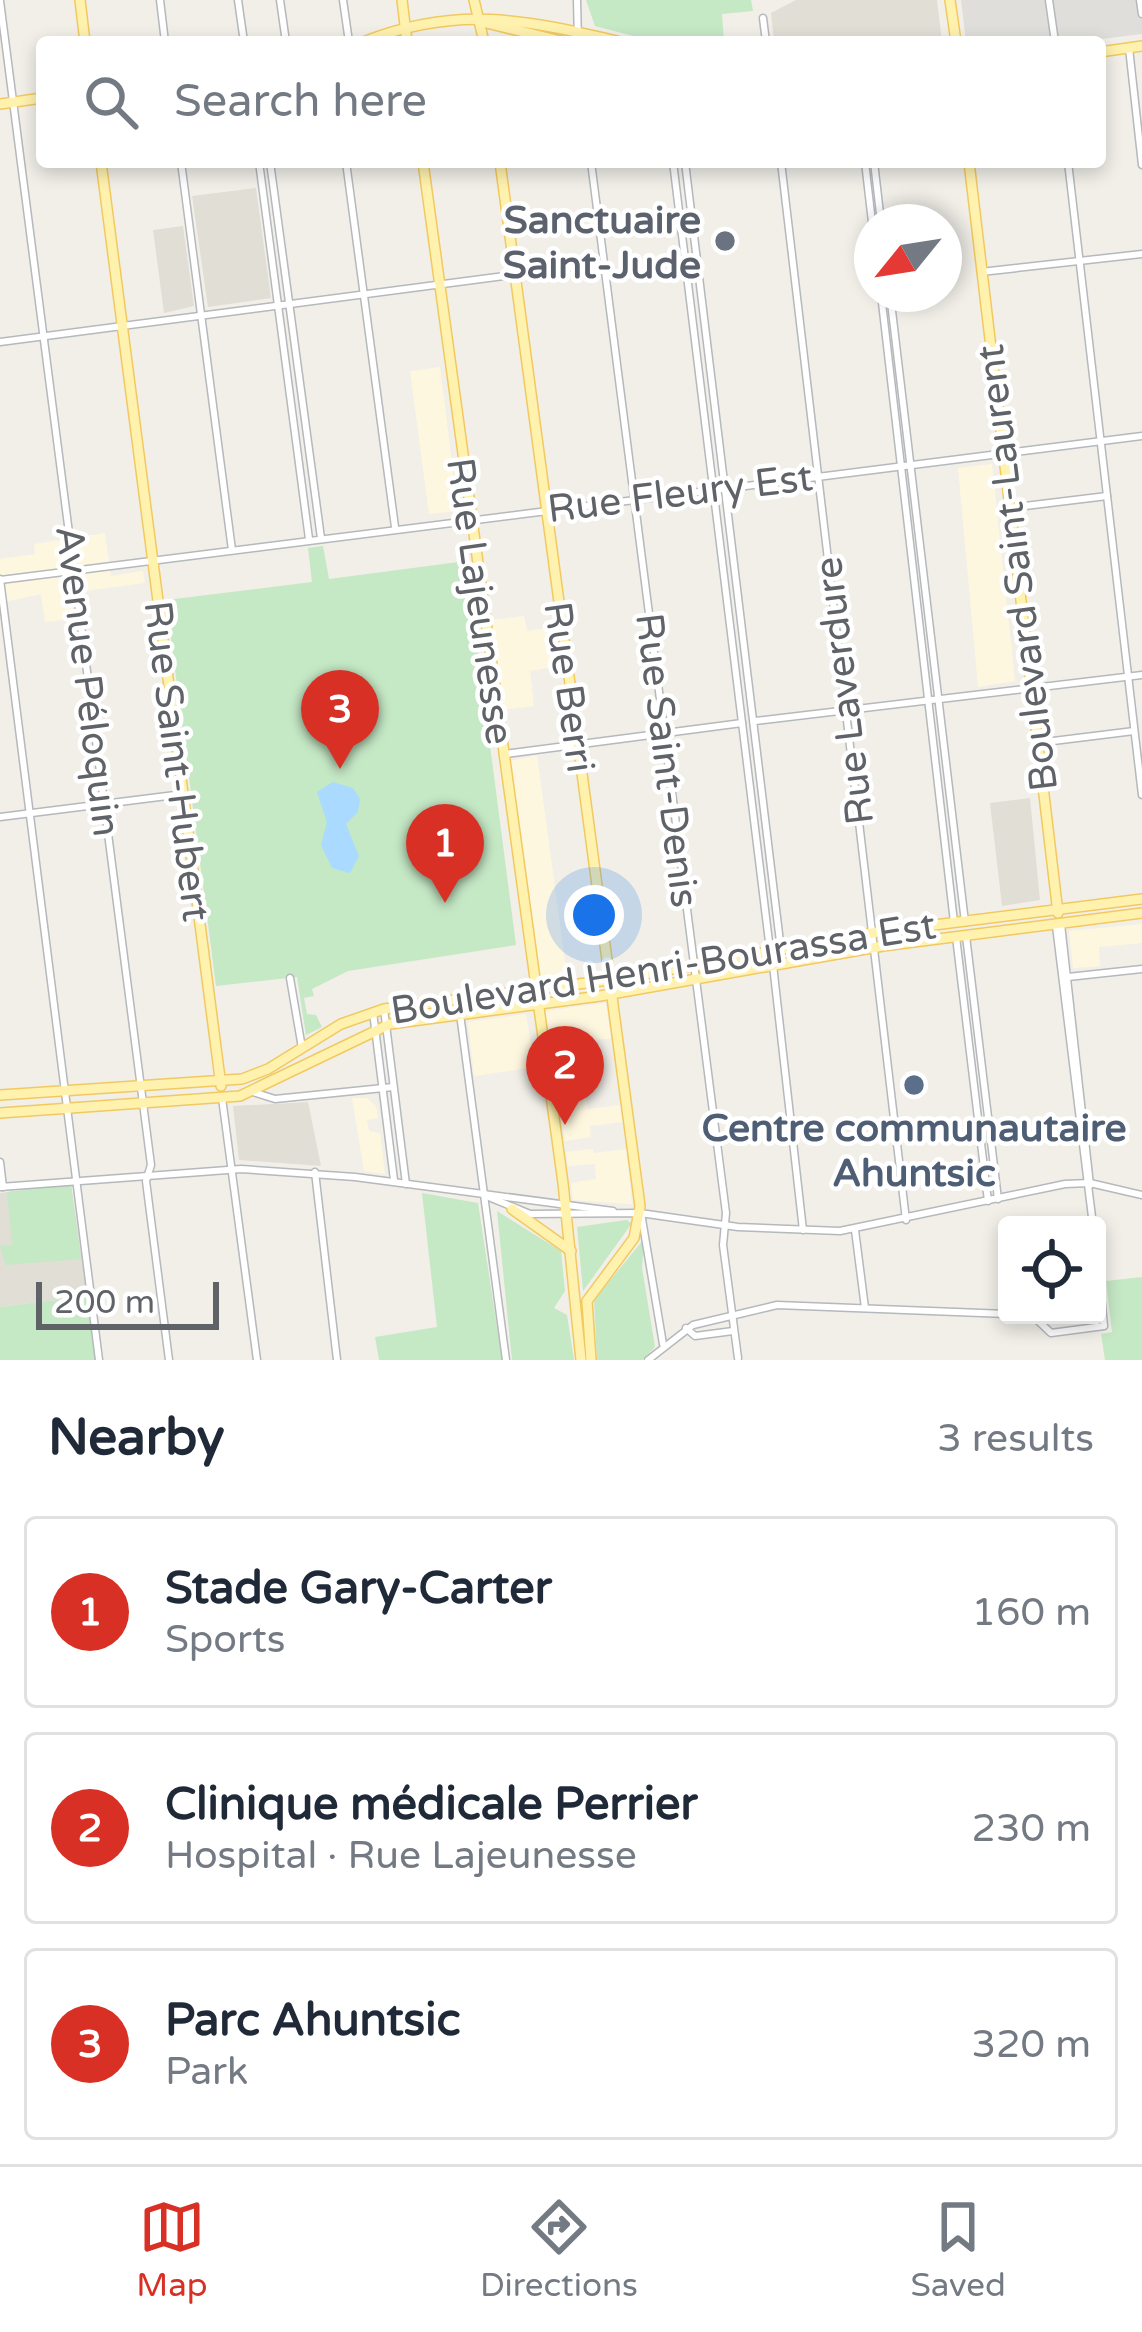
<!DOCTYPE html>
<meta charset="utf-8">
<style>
:root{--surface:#fff;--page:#f6f6f7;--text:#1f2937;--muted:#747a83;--line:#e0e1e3;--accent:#d93025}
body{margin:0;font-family:"Varela Round",sans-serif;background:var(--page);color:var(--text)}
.controls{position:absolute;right:36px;bottom:36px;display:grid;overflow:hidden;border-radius:12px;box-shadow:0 6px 18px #0003}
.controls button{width:108px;height:108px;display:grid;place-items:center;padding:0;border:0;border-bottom:3px solid var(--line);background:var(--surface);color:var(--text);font:60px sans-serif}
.compass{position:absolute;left:854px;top:204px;width:108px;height:108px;border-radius:50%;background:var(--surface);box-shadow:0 6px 18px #0003;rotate:240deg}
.scale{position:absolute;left:36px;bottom:30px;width:183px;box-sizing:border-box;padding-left:12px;border:6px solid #5f6368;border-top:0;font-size:33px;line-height:42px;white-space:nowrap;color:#5f6368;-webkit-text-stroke:9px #fff;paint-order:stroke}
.you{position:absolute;left:594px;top:915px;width:42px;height:42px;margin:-30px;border:9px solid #fff;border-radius:50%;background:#1a73e8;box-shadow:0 0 0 18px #1a73e833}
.badge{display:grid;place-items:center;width:78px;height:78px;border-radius:50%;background:var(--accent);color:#fff;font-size:39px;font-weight:700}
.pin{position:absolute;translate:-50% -99px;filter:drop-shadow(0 3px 6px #0008)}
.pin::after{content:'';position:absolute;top:63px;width:42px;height:36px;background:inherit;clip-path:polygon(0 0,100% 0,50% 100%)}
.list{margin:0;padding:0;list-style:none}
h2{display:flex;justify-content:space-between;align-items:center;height:156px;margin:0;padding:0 48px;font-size:51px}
h2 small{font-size:39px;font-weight:400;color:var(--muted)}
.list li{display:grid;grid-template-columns:78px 1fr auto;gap:36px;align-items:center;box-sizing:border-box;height:192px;margin:0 24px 24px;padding:0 24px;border:3px solid var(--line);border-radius:12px}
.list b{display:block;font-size:45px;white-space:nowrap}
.list p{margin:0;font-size:39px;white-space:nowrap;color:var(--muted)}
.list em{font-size:39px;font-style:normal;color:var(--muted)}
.icon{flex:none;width:66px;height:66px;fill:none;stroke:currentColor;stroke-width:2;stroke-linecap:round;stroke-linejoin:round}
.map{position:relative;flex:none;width:1142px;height:1360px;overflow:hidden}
.search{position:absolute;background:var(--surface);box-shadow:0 6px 18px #0003;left:36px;right:36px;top:36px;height:132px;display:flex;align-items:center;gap:30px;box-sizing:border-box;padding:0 42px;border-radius:12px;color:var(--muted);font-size:45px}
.sheet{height:804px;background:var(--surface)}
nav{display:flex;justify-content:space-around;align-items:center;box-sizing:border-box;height:168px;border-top:3px solid var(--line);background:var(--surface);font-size:33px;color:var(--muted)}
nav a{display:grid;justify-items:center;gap:6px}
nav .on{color:var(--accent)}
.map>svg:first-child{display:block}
.commercial{fill:#fef7e0}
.industrial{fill:#e0deda}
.education{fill:#e1ded6}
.green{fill:#c5e8c5}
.water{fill:#aadaff}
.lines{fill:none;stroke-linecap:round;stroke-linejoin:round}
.minor-casing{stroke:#b5b8bc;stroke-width:9}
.major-casing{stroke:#f2c960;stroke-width:12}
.minor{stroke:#fff;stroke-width:6}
.major{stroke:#fff2af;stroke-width:9}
.worship-dot{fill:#6b7280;stroke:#fff;stroke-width:4.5}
.service-dot{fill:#5c6f8a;stroke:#fff;stroke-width:4.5}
.labels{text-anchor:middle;stroke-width:9;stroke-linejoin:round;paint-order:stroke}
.worship-label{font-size:39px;font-weight:bold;fill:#5b616d;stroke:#fff;text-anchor:end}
.street-label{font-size:39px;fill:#5f6368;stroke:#fff}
.service-label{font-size:39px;font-weight:bold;fill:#4e5e75;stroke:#fff}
</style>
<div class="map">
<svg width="1142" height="1360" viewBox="0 0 1142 1360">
<rect width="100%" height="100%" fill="#f1efe8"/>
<!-- commercial -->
<g class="commercial">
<polygon points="440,367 458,511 429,514 410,371"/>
<polygon points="992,464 1015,681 978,687 958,468"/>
<polygon points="105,533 111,576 143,571 145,583 70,593 74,619 45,622 41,594 0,603 0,559 35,554 34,544"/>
<polygon points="524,616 527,631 556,627 561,666 530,671 534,706 503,710 491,620"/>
<polygon points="537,755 567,976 539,980 510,761"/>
<polygon points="1142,924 1142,943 1099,947 1100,966 1073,968 1069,931"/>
<polygon points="606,1003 611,1039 548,1041 545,1011"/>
<polygon points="526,1014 535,1067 474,1076 468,1022"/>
<polygon points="585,1093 588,1109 620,1105 623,1122 590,1126 591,1137 565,1141 557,1096"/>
<polygon points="352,1098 367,1098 376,1106 378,1118 367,1120 369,1131 380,1133 385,1174 364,1171"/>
<polygon points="593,1149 594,1153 626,1149 632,1204 573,1200 571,1183 596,1179 595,1164 568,1166 566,1152"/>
</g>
<!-- industrial -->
<polygon class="industrial" points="961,0 1142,0 1142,34 1078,42 966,42"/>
<!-- education -->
<g class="education">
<polygon points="796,0 937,0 942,42 774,42 771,13"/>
<polygon points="256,188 271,298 208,307 192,196"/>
<polygon points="183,226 194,306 164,313 153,230"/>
<polygon points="1030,798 1040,900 1002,906 990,803"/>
<polygon points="308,1102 321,1166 239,1160 233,1106"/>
<polygon points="71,1184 87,1296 0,1307 0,1193"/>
</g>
<!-- green -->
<g class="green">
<polygon points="586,0 751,0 753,11 722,14 724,42 656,42 595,26"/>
<polygon points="323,546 329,579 466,561 516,945 348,971 312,989 314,996 304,998 307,1014 316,1015 322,1027 306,1035 297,977 216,986 166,600 312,582 308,548"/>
<polygon points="71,1184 81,1259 6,1265 0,1246 12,1245 7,1192"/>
<polygon points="422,1193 478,1203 502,1360 379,1360 375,1337 437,1327"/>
<polygon points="497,1211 561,1251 565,1291 554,1308 567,1315 574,1360 512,1360"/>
<polygon points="626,1220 632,1223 583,1291 577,1227"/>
<polygon points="644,1239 642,1268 655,1347 642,1360 597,1360 594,1300"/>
<polygon points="1142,1277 1142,1360 1105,1360 1101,1334 1112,1332 1106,1281"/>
<polygon points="87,1296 95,1360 0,1360 0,1307"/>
</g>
<!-- water -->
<polygon class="water" points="333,782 353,788 360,799 358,812 346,824 359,856 350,873 332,868 321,845 327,822 317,792"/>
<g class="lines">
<!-- minor casing -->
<g class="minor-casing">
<g id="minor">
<polyline points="160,0 165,42"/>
<polyline points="238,0 244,42"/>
<polyline points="280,0 286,42"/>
<polyline points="343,0 349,42"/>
<polyline points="577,0 578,42"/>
<polyline points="1049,0 1055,42"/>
<polyline points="1140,0 1142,14"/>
<polyline points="0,1 151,1165 146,1181 169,1360"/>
<polyline points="763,18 766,42"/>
<polyline points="1129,48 1142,165"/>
<polyline points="181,162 232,550"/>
<polyline points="259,162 309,539"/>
<polyline points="270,162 321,538"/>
<polyline points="346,162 395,527"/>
<polyline points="591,162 726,1213 723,1245 738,1358"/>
<polyline points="673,162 770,950"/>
<polyline points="685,162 781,950"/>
<polyline points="781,162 906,1220"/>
<polyline points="865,162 872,222"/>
<polyline points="874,162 881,222"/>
<polyline points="1068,162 1142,795"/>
<polyline points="981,272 1142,254"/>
<polyline points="881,294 954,922"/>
<polyline points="890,294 965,922"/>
<polyline points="0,342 604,263"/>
<polyline points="1009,508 1107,496"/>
<polyline points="0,579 99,1360"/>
<polyline points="0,580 1142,436"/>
<polyline points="755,721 1142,675"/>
<polyline points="1037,743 1134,731"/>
<polyline points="505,754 742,723"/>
<polyline points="0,817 183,794"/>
<polyline points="1061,924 1090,1185"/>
<polyline points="1056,926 1093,1225"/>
<polyline points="966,936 998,1199"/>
<polyline points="956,937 988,1201"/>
<polyline points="773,965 803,1230"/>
<polyline points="1068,977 1142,969"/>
<polyline points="290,978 302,1048"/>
<polyline points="384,1009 406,1184"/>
<polyline points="373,1012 394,1180"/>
<polyline points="460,1014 506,1360"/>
<polyline points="253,1092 275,1099 393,1087"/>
<polyline points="222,1098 257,1360"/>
<polyline points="0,1162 3,1187"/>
<polyline points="315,1172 337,1360"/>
<polyline points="0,1187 241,1169 355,1177 613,1211"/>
<polyline points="484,1195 530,1214 640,1213 738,1227 840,1231 1065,1184 1090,1183 1142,1195"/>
<polyline points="641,1213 663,1344"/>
<polyline points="855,1230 865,1308"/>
<polyline points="1032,1315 1051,1333 1104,1326 1097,1256"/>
<polyline points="686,1328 695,1336 733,1331"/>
<polyline points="648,1360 693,1325 777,1305 1007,1314"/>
</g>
</g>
<!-- major casing -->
<g class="major-casing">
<g id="major">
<polyline points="80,0 85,42"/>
<polyline points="402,0 407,42"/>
<polyline points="474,0 484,42"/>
<polyline points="950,0 956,42"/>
<polyline points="478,21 565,42"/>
<path d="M363,42c95,-38 162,-22 258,0"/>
<polyline points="1100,52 1142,46"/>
<polyline points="0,104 42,98"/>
<polyline points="101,162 221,1086"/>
<polyline points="423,162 563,1183 581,1360"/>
<polyline points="500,162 640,1206 634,1238 587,1301 591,1360"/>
<polyline points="969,162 1058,913"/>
<polyline points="0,1095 242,1079 268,1069 341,1024 384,1009 617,979 878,932 1142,899"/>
<polyline points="0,1113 240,1096 390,1024 600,996 883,946 1142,913"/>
<polyline points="512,1209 571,1251"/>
</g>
</g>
<!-- minor -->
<use href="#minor" class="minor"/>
<!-- major -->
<use href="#major" class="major"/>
</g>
<!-- markers -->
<circle class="worship-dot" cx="725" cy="241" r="12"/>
<circle class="service-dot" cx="914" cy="1085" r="12"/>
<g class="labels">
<!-- worship labels -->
<g class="worship-label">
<text x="701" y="233">Sanctuaire<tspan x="701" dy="45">Saint-Jude</tspan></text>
</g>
<!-- street labels -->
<g class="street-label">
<text transform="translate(680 492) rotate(-7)" y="14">Rue Fleury Est</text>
<text transform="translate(1016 568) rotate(-97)" y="14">Boulevard Saint-Laurent</text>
<text transform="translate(481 601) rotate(82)" y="14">Rue Lajeunesse</text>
<text transform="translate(89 681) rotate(83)" y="14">Avenue Péloquin</text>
<text transform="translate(570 687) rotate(82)" y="14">Rue Berri</text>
<text transform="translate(843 691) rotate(-97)" y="14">Rue Laverdure</text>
<text transform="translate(668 760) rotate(83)" y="14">Rue Saint-Denis</text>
<text transform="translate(178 761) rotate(83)" y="14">Rue Saint-Hubert</text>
<text transform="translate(663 967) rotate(-9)" y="14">Boulevard Henri-Bourassa Est</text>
</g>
<!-- service labels -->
<g class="service-label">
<text x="914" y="1141">Centre communautaire<tspan x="914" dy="45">Ahuntsic</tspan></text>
</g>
</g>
</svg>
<div class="controls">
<button><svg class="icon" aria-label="locate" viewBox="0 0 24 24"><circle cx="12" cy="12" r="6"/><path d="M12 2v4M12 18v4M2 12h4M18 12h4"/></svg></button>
</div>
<svg class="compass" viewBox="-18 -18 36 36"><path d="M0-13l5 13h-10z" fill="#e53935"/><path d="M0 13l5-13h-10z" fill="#747a83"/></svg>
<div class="scale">200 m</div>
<div class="you"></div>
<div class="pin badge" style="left:445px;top:903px">1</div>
<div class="pin badge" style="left:565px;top:1125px">2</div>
<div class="pin badge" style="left:340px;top:769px">3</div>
<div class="search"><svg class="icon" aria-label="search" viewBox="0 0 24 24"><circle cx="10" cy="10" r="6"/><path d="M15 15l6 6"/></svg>Search here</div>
</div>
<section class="sheet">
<h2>Nearby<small>3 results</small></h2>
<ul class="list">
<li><span class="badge">1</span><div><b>Stade Gary-Carter</b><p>Sports</p></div><em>160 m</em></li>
<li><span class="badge">2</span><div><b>Clinique médicale Perrier</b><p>Hospital · Rue Lajeunesse</p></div><em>230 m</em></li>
<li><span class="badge">3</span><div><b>Parc Ahuntsic</b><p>Park</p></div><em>320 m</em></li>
</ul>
</section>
<nav>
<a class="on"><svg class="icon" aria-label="map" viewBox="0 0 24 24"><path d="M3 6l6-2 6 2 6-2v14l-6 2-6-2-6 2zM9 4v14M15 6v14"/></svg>Map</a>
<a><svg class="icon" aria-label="directions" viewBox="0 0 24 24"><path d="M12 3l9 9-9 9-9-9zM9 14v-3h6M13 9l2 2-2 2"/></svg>Directions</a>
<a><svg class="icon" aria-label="saved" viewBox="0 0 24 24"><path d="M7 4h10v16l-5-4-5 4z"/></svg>Saved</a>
</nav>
